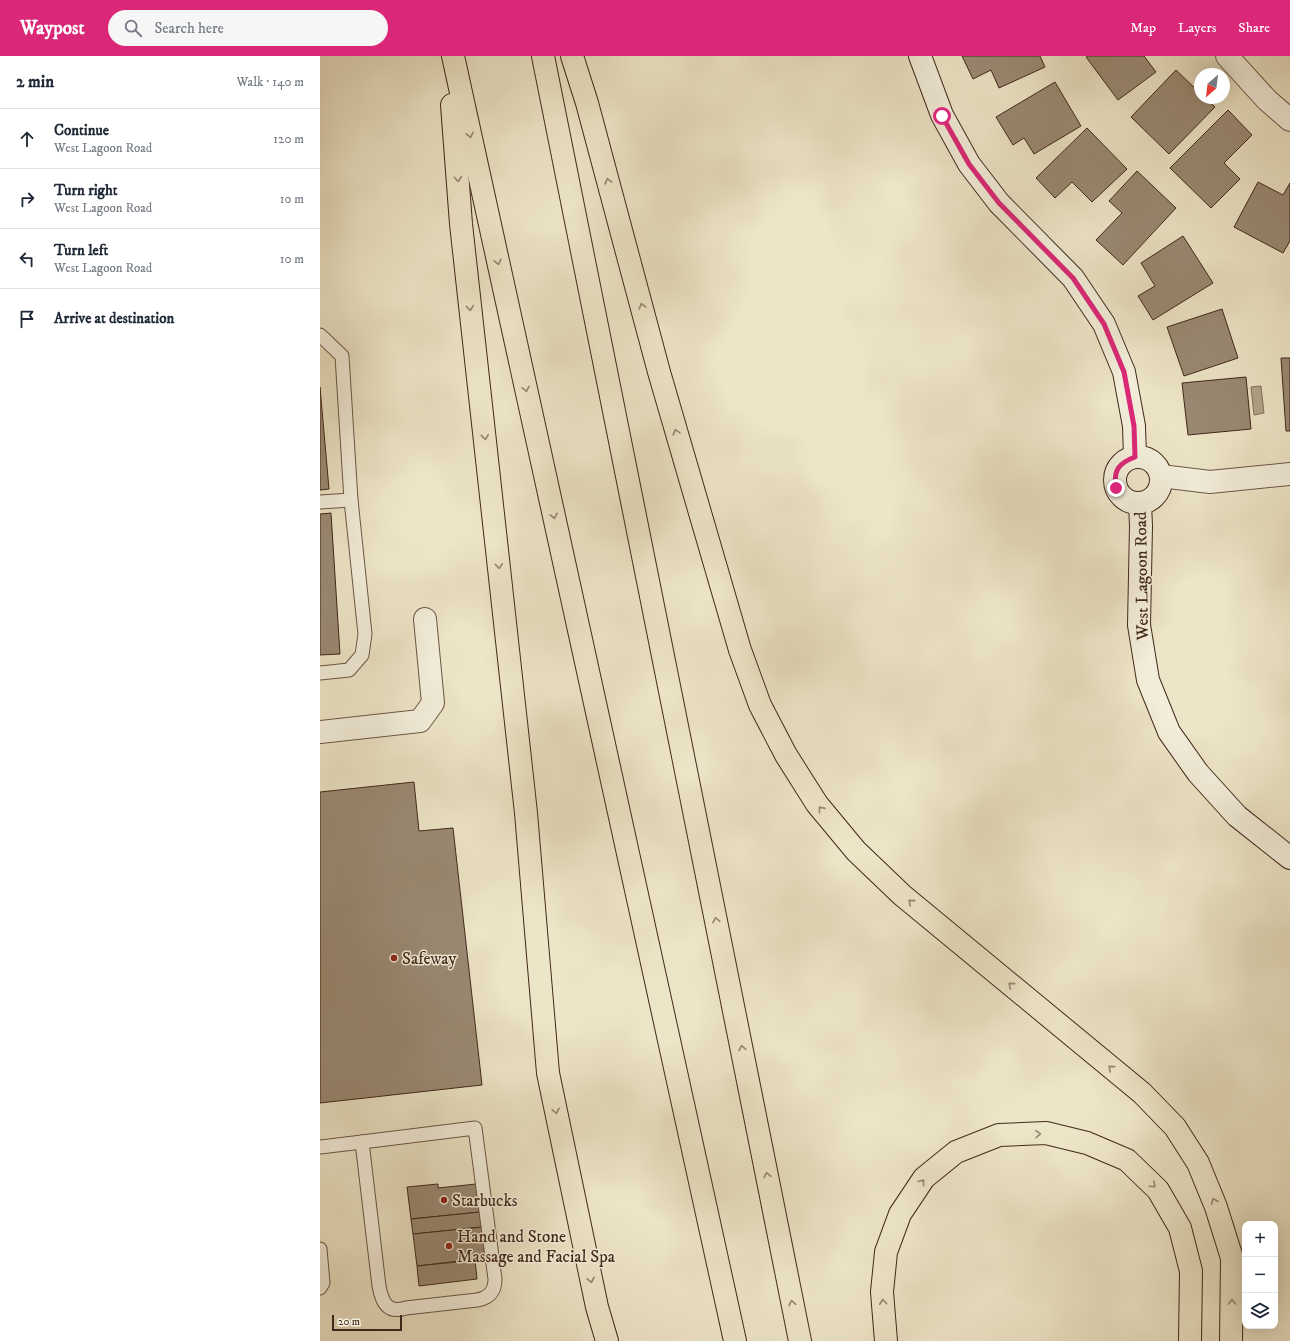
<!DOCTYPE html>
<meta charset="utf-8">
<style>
:root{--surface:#fff;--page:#f6f6f7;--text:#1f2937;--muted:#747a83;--line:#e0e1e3;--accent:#db2777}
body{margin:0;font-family:"IM FELL DW Pica",serif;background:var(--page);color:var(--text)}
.controls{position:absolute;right:12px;bottom:12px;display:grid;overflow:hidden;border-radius:8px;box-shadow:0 4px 16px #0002}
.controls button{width:36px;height:36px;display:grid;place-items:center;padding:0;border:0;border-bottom:1px solid var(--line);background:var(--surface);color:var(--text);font:20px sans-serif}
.compass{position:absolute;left:874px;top:12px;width:36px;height:36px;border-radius:50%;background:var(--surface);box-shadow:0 4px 16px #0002;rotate:208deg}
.scale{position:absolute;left:12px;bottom:10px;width:70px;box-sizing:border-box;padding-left:4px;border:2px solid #41281b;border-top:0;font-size:11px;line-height:14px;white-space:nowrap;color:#41281b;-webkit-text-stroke:3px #f3eedb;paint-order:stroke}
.stop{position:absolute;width:12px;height:12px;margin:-9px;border:3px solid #db2777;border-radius:50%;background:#fff}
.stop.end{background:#db2777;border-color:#fff;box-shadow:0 1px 4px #0008}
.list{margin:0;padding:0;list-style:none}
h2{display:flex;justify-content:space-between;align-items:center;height:52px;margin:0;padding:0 16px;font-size:17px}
h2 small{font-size:13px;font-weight:400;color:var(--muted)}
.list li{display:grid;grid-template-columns:26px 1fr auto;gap:12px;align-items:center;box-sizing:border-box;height:60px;padding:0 16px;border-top:1px solid var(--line)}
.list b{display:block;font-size:15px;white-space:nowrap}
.list p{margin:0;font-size:13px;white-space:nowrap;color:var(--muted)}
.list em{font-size:13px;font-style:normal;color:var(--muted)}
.icon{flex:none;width:22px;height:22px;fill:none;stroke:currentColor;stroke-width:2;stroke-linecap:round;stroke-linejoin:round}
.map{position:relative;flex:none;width:970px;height:1285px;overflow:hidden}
header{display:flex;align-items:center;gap:24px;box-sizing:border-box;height:56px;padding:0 20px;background:var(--accent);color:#fff}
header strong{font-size:19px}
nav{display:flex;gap:22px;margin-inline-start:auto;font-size:14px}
.search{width:280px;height:36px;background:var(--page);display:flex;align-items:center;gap:10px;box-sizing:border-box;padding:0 14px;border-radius:22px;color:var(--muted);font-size:15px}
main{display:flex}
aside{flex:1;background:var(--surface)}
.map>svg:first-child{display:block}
.water{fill:#b3a58d;stroke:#85735f}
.building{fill:#9a8a74;stroke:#41281b}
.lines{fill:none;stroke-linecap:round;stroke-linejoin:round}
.lane-casing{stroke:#6c5746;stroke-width:15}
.street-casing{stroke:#6c5746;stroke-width:24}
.secondary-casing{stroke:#41281b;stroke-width:24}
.highway-casing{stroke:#41281b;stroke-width:24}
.lane{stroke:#f3eedb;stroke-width:13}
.street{stroke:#f3eedb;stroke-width:22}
.secondary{stroke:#f3eedb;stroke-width:22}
.highway{stroke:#ede5c7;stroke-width:22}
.oneway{stroke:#978671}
.route{stroke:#db2777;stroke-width:5}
.poi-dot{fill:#8f2418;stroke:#f3eedb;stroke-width:1.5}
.labels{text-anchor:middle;stroke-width:3;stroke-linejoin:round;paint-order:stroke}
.street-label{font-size:17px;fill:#41281b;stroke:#f3eedb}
.poi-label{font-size:17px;fill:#41281b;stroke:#f3eedb;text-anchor:start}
</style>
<header>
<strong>Waypost</strong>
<div class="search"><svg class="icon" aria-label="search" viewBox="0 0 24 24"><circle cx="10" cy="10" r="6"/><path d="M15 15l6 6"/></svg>Search here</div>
<nav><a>Map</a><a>Layers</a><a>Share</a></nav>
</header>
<main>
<aside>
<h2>2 min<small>Walk · 140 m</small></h2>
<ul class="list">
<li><svg class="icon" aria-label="ahead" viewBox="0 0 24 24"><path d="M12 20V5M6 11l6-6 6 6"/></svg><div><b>Continue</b><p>West Lagoon Road</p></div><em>120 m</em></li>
<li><svg class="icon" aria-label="right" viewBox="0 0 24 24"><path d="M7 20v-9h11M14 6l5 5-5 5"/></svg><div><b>Turn right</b><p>West Lagoon Road</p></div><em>10 m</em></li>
<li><svg class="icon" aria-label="left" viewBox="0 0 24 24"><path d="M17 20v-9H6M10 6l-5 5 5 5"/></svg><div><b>Turn left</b><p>West Lagoon Road</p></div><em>10 m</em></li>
<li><svg class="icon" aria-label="arrive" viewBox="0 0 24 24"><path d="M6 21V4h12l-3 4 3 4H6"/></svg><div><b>Arrive at destination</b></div></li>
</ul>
</aside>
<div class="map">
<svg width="970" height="1285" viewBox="0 0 970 1285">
<rect width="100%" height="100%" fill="#ede5c7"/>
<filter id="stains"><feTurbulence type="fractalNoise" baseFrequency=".005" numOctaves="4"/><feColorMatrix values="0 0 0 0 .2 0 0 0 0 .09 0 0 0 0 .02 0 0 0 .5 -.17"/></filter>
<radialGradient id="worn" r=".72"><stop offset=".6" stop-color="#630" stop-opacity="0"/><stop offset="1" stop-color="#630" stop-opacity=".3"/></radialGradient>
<!-- water -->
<polygon class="water" points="941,330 944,357 934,359 931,331"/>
<!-- building -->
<g class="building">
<polygon points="642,0 720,0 725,11 679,32 671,14 653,23"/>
<polygon points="768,0 824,0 836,16 798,44 766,1"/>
<polygon points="856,14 880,37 880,42 885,42 895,51 849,98 811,61"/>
<polygon points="735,26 761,70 714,98 704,82 693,89 676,61"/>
<polygon points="908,54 932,79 904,107 920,123 891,152 850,112"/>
<polygon points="767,72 807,113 772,146 752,126 735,142 716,122"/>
<polygon points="817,115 856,152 803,209 776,184 802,157 789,145"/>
<polygon points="938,126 963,139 970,127 970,185 963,197 914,171"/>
<polygon points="863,180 893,227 833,264 818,240 835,230 821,207"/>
<polygon points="902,253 918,302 864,320 847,271"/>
<polygon points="961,302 970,302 970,375 966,375"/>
<polygon points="926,321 931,373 868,379 862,327"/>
<polygon points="0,331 9,433 0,434"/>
<polygon points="11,457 20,598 0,599 0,458"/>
<polygon points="94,726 99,775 133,772 162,1029 0,1047 0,736"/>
<polygon points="118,1128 118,1132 156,1128 160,1156 91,1163 87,1131"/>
<polygon points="160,1156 162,1171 93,1178 91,1163"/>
<polygon points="162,1171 165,1202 97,1210 93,1178"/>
<polygon points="155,1204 157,1223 99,1230 97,1210"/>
</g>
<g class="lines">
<!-- lane casing -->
<g class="lane-casing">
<g id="lane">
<polyline points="0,279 22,300 31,444 45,578 42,599 29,614 0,617"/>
<polyline points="0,446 31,444"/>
<path d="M155,1072l20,151c0,12 -6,19 -18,21l-71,8c-19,6 -24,-6 -27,-22l-17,-144z"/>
<polyline points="0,1091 42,1086"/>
<polyline points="0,1193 3,1227 0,1232"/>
</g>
</g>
<!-- street casing -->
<g class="street-casing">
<g id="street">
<polyline points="907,0 947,44 970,64"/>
<polyline points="841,420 890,426 970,418"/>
<polyline points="0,676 100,665 113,647 105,563"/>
</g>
</g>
<!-- secondary casing -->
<g class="secondary-casing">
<g id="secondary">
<polyline points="600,0 622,59 649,108 679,147 753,222 784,268 804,316 814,370 815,401"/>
<circle cx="818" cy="424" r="23"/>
<polyline points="820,447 821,470 819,569 828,624 849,676 878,717 917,760 970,802"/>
</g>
</g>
<!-- highway casing -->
<g class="highway-casing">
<g id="highway">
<polyline points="133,0 415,1285"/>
<polyline points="223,0 480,1285"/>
<polyline points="252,0 267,47 339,316 420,594 440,649 466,699 497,748 536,795 582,839 822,1037 855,1071 878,1107 896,1151 912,1202 911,1285"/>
<polyline points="132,49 141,168 206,757 228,1017 277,1251 287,1285"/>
<polyline points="566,1285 562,1236 566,1196 580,1158 604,1122 636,1096 679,1079 726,1077 767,1087 807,1104 838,1134 860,1172 871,1215 870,1285"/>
</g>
</g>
<!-- lane -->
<use href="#lane" class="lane"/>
<!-- street -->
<use href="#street" class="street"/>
<!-- secondary -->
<use href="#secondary" class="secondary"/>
<!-- highway -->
<use href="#highway" class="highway"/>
</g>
<!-- one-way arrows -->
<defs><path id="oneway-chevron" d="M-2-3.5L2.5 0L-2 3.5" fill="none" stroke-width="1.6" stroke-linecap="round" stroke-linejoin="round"/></defs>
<g class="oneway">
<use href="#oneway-chevron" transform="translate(150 79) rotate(78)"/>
<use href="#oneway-chevron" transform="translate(138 123) rotate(86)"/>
<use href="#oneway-chevron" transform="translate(288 125) rotate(-105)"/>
<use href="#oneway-chevron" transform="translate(178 206) rotate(78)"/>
<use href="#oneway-chevron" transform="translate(322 250) rotate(-105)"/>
<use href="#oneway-chevron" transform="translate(150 252) rotate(84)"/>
<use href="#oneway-chevron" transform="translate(206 333) rotate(78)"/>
<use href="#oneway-chevron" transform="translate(356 376) rotate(-106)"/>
<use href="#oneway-chevron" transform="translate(165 381) rotate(84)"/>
<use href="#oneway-chevron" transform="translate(234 460) rotate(78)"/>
<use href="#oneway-chevron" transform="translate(179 510) rotate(84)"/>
<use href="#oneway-chevron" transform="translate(501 753) rotate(-129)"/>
<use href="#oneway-chevron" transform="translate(591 846) rotate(-140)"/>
<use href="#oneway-chevron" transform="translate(396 864) rotate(-101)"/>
<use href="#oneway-chevron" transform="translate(691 929) rotate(-140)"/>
<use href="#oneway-chevron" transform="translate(422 992) rotate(-101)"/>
<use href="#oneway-chevron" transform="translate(791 1012) rotate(-140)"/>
<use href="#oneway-chevron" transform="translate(236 1055) rotate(78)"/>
<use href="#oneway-chevron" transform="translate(718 1078) rotate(-2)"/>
<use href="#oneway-chevron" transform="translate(447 1119) rotate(-101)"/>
<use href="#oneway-chevron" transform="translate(602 1126) rotate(-52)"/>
<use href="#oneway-chevron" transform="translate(833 1129) rotate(43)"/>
<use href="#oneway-chevron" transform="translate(894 1145) rotate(-112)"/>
<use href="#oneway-chevron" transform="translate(271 1224) rotate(78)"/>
<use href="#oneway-chevron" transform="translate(563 1246) rotate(-95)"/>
<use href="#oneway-chevron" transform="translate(912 1246) rotate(-90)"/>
<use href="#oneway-chevron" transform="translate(472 1247) rotate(-101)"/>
</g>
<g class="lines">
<!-- route -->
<path class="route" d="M622,60l27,48 30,39 74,75 31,46 20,48 10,54 1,31c-16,6 -22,13 -19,31"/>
</g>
<!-- markers -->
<g class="poi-dot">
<circle cx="74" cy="902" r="4"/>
<circle cx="124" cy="1144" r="4"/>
<circle cx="129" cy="1190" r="4"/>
</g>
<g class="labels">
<!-- street labels -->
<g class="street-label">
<text transform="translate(821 520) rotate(-91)" y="6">West Lagoon Road</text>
</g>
<!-- poi labels -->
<g class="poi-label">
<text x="82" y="908">Safeway</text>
<text x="132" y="1150">Starbucks</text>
<text x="137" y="1186">Hand and Stone<tspan x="137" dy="20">Massage and Facial Spa</tspan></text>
</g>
</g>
<rect width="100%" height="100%" filter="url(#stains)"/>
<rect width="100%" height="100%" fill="url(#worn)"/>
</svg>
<div class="controls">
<button>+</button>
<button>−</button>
<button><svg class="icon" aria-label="layers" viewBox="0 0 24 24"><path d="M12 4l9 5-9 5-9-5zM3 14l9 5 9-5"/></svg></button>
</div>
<svg class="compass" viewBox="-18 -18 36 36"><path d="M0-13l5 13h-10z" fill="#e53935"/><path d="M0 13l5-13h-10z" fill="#747a83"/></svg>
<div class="scale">20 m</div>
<div class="stop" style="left:622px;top:60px"></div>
<div class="stop end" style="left:796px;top:432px"></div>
</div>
</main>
